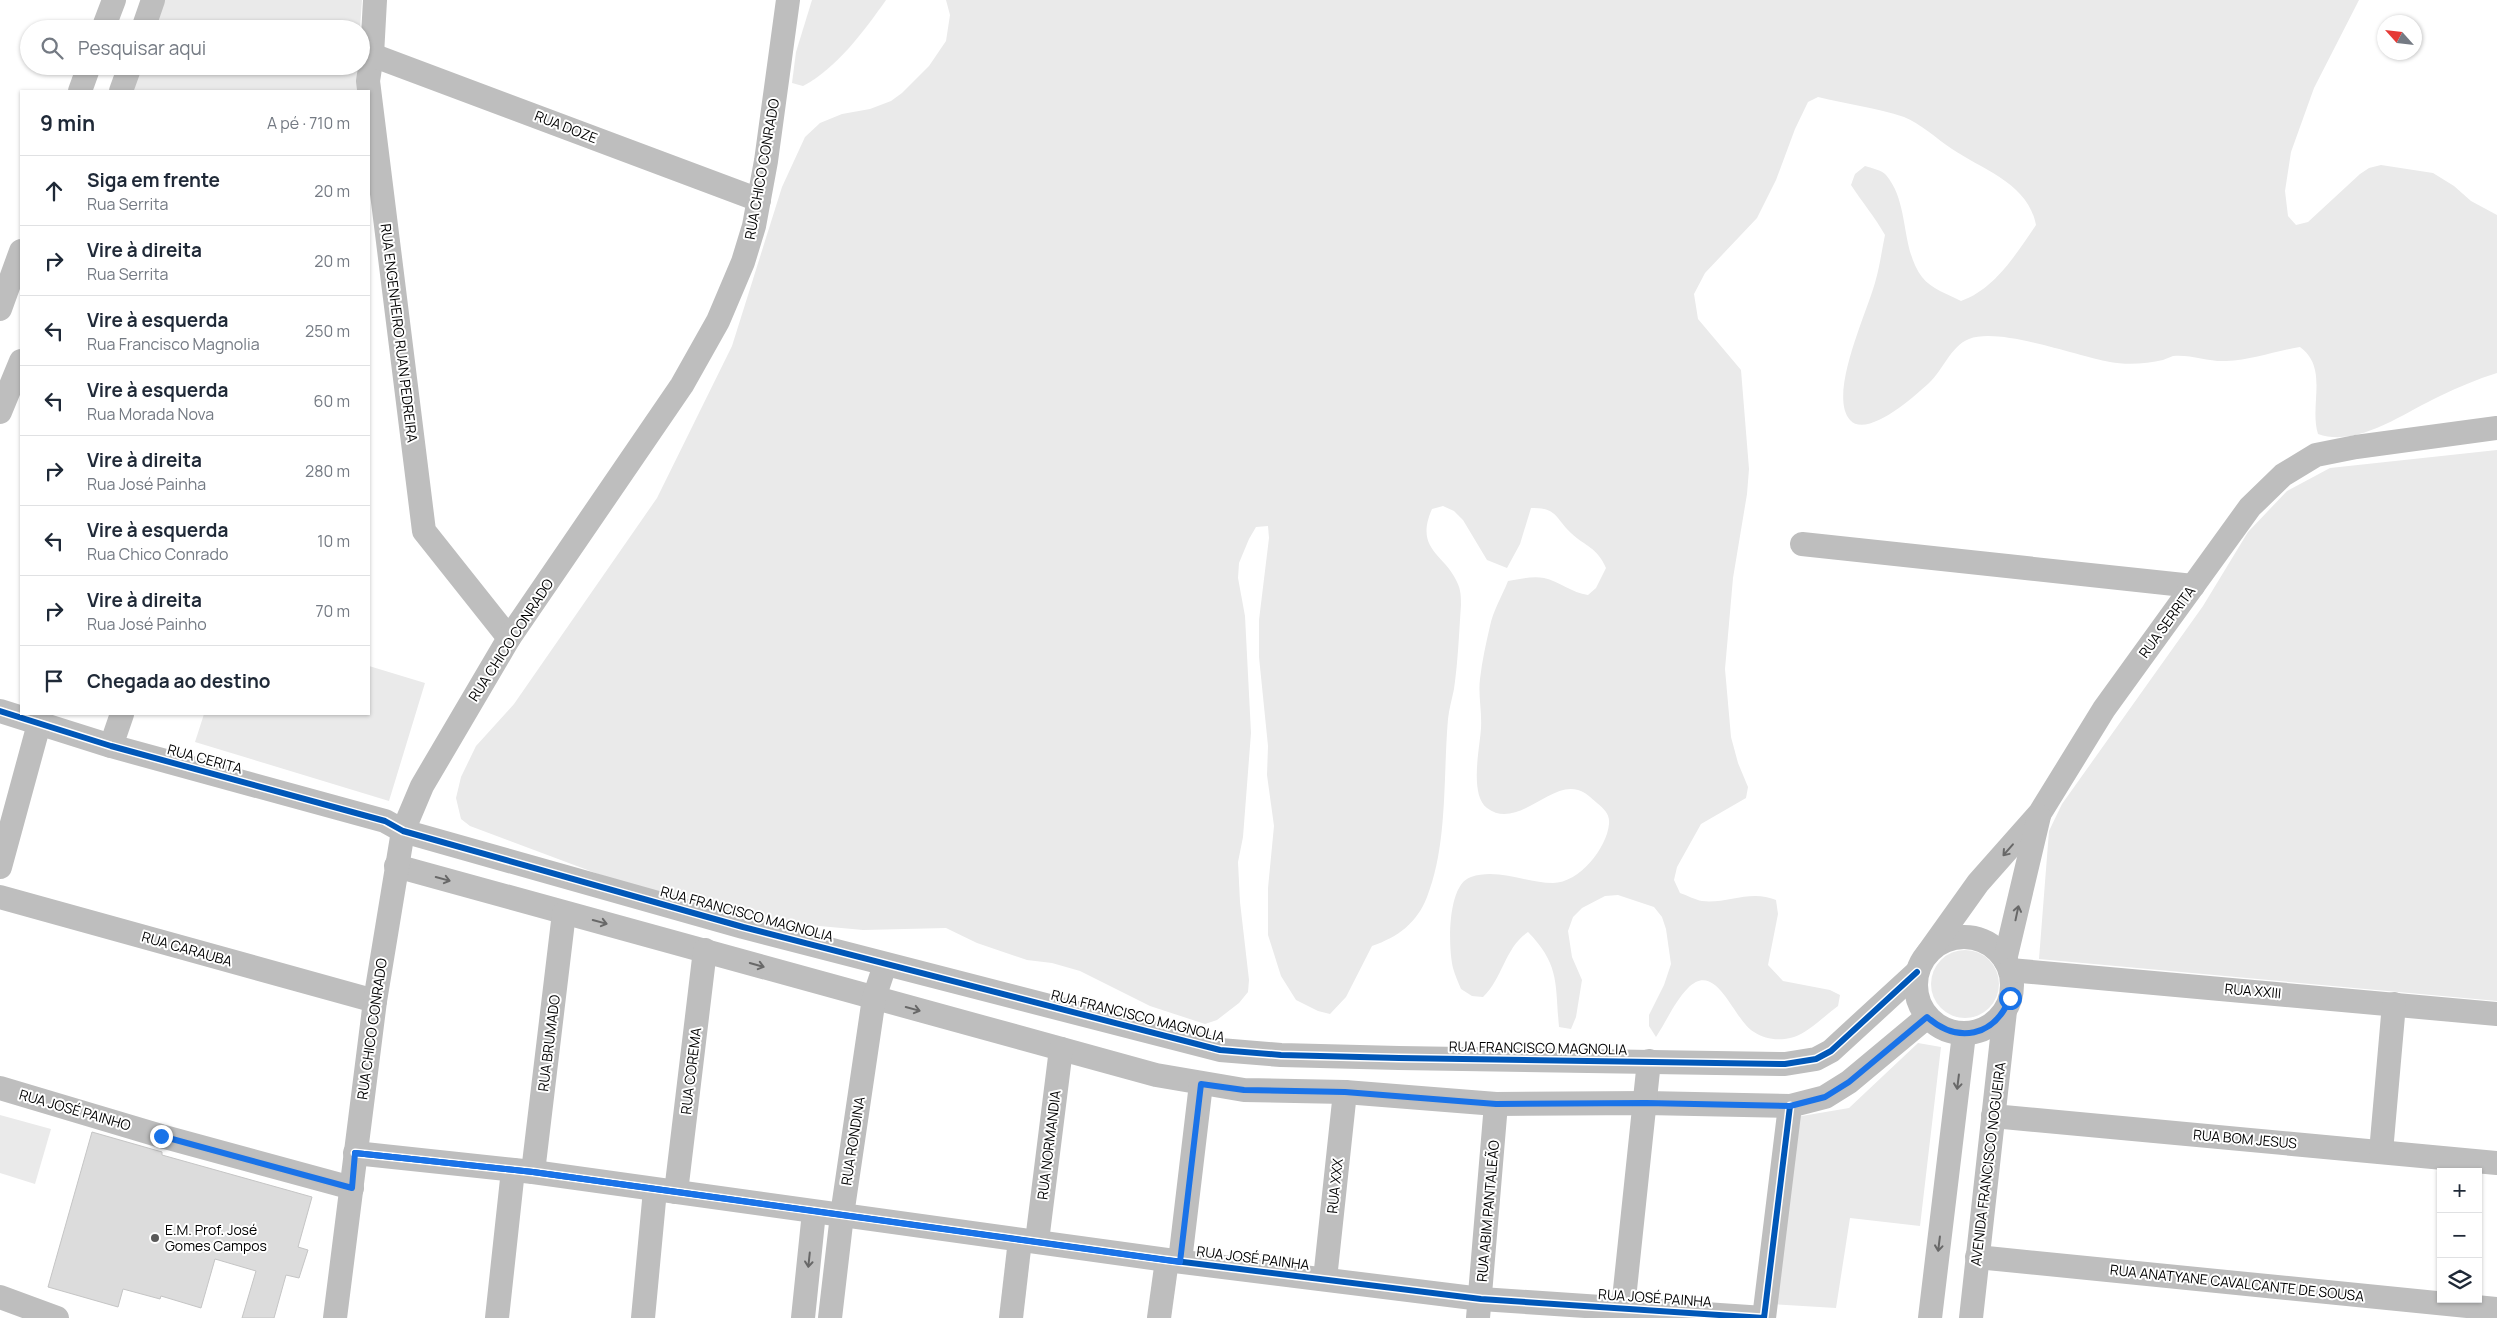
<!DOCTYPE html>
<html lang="pt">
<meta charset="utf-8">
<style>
:root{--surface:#fff;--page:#f2f2f3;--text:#1f2937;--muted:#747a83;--line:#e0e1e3}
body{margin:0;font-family:Manrope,sans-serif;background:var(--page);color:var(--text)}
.controls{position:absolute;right:15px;bottom:15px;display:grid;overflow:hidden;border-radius:0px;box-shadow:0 1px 4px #0004}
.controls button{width:45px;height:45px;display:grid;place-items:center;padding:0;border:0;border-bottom:1px solid var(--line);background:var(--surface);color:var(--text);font:25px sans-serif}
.compass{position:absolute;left:2377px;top:15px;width:45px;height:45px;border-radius:50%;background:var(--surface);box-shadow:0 1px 4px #0004;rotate:297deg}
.stop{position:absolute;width:15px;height:15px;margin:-11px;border:4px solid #1a73e8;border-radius:50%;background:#fff}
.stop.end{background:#1a73e8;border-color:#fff;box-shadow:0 1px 5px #0008}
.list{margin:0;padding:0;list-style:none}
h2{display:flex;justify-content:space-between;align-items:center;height:65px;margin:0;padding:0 20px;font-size:21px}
h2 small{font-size:16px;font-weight:400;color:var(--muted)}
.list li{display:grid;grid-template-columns:32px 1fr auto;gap:15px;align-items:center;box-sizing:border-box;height:70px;padding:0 20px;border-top:1px solid var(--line)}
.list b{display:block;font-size:19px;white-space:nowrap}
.list p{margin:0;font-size:16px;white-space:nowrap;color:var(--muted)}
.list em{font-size:16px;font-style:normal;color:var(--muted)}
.icon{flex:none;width:28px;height:28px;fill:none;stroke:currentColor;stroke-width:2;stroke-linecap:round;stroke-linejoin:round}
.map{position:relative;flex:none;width:2497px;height:1318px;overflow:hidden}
.search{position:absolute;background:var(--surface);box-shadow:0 1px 4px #0004;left:20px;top:20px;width:350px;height:55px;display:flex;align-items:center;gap:12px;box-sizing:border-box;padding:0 18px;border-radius:28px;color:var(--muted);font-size:19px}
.panel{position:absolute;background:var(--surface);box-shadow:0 1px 4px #0004;left:20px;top:90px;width:350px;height:625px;border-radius:0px}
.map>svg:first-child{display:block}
.green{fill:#eaeaea}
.building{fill:#dcdcdc;stroke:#c5c5c5}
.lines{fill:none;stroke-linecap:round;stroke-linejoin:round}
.minor{stroke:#bebebe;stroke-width:24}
.cycleway-casing{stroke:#fff;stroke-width:9}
.cycleway{stroke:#0057b8;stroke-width:6}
.oneway{stroke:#686868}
.route{stroke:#1a73e8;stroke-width:6}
.poi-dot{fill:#595959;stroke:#fff;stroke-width:2}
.labels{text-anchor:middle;stroke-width:4;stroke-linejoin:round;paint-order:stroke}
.street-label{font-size:14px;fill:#000;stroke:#fff}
.poi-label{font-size:14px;fill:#000;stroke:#fff;text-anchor:start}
</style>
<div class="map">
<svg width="2497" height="1318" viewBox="0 0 2497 1318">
<rect width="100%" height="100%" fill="#fff"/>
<!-- green -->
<g class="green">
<polygon points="165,0 362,0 360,29 155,29"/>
<path d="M812,0h74c-22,31 -49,68 -83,86l-11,-3 4,-31z"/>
<path d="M946,0h1413l-45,88 -23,64 -6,39 3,25 8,9 12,-3 52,-48 9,-6 12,-3 52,8 21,13 17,15 26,14v158c-19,6 -39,14 -57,23 -35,16 -82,52 -122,38 -9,-29 11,-66 -18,-87 -25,4 -48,13 -74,14 -17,1 -36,-7 -53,-5 -3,1 -7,3 -10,4 -16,4 -38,5 -53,2 -34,-6 -110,-35 -141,-23 -18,7 -26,31 -40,44 -14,13 -62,56 -79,37 -23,-26 19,-111 26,-141 4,-14 6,-30 9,-44 -10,-18 -23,-33 -34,-50l4,-11 10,-8c6,2 17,4 21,9 24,28 14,73 36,102 9,12 26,17 39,24 34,-12 55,-47 75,-76 -8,-42 -53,-55 -84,-76 -15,-10 -32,-26 -48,-32 -27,-9 -58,-13 -86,-20l-10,5 -13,27 -19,51 -19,38 -52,55 -11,21 4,25 43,51 8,99 -2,25 -14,84 -8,91 6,68 7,26 10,24 -2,11 -45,26 -24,43 -3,13 6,13c7,2 15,7 22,8 25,3 49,-12 74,-1l2,14 -10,51 15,16 47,9 10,5 -2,11c-11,8 -32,28 -44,31 -14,4 -28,3 -40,-5 -21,-12 -37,-73 -66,-44 -13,13 -22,34 -32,49l-7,-11v-11l15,-30 7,-21 -5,-35 -4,-12 -8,-10 -36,-12 -13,1 -23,12 -9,9 -5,14 4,26 10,23 -6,37 -5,12 -12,-2c-4,-44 1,-62 -31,-95 -23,15 -25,46 -45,65l-11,-1 -11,-7c-3,-7 -6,-14 -8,-21 -5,-20 -6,-84 18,-91 27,-9 56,6 82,6 26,0 54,-35 56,-59 1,-10 -5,-15 -12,-21 -6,-5 -11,-11 -19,-13 -28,-9 -61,41 -91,18 -18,-14 -7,-61 -6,-80 1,-17 -3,-33 -1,-49 2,-18 6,-36 10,-53 3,-15 12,-30 18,-45 11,-2 24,-5 36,-3 15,3 28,15 44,17l8,-7 10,-20c-9,-21 -20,-21 -35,-35 -15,-14 -14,-26 -40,-25l-11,36 -13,24 -20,-8 -24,-40 -9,-9 -11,-5 -11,3c-18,41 13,45 25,73 4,8 4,15 4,23 -2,28 -3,57 -7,84 -2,10 -5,20 -6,30 -5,57 0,125 -21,178 -10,26 -29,40 -55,49l-26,51 -16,17 -12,-3 -22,-11 -15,-24 -13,-41v-47l6,-62 -7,-51 1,-29 -9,-89v-37l10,-82 -1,-12 -12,1 -7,12 -10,24 -1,15 7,38 6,117 -8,104 -5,25 2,40 9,78 -1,12 -9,11 -22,17 -12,4 -55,-18 -70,-35 -28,-8 -25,-3 -50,-17 -31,-15 -83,2 -76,-7 -62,-10 -68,-17 -187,-70 -9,-7 -5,-21 5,-21 15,-31 38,-42 143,-206 75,-152 50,-159 23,-50 15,-14 22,-9 28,-5 21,-8 11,-8 27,-27 17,-25 4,-26z"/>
<polygon points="142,66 358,66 357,91 133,91"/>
<polygon points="2497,450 2497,1001 2039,959 2049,831 2062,804 2203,606 2248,532 2287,491 2330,468"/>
<polygon points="369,666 425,683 389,801 195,742 204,714 369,714"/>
<circle cx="1965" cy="984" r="34"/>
<polygon points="1918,1043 1941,1047 1920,1226 1850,1218 1836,1308 1771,1304 1796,1117 1849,1108"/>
<polygon points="0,1115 51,1129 35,1184 0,1173"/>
</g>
<!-- building -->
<polygon class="building" points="92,1132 162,1152 162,1155 312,1197 298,1247 308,1250 299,1278 286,1275 274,1318 242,1318 256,1271 215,1259 201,1308 161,1296 160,1299 123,1289 118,1307 48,1287"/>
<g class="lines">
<!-- minor -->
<g class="minor">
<polyline points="375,0 372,55 368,81 424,531 509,638"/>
<polyline points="103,29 114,0"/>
<polyline points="143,29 153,0"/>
<polyline points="372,55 759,200"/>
<polyline points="80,91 89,66"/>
<polyline points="121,91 130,66"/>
<polyline points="0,309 21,251"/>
<polyline points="0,412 21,361"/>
<polyline points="1802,544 2193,586"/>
<polyline points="0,711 111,746 385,821 403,831 743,927 1220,1050 1281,1055 1399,1058 1785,1064 1816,1059 1831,1051 1917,972"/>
<polyline points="111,746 122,714"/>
<polyline points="396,866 1156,1075 1244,1090 1345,1092 1496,1104 1646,1103 1790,1106 1825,1097 1849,1082 1927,1017"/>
<polyline points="0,867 39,724"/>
<polyline points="0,897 375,1001"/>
<circle cx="1964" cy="985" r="48"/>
<polyline points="1928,953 1978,883 2040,813 2104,709 2250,507 2283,475 2316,455 2356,447 2497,428"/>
<polyline points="2005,960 2039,816"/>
<polyline points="2010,970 2497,1014"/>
<polyline points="0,1088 161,1136 352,1188"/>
<polyline points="1993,1116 2497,1163"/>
<polyline points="2381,1152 2394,1004"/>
<polyline points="355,1153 533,1172 1167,1260 1481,1299 1764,1318 1790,1106"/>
<polyline points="533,1172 564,913"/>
<polyline points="676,1192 705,950"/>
<polyline points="1037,1241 1061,1049"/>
<polyline points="1977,1257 2497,1309"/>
<polyline points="1180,1261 1201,1084"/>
<polyline points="1325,1279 1345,1092"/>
<polyline points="0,1297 57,1318"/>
<polyline points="335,1318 375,1001 403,831 422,786 509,638 682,385 718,321 743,262 754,226 766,161 788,0"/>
<polyline points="497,1318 513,1170"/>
<polyline points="643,1318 655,1190"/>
<polyline points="803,1318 814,1212"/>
<polyline points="830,1318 842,1215 874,998 885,965"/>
<polyline points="1011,1318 1020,1240"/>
<polyline points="1159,1318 1167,1260"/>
<polyline points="1478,1318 1496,1104"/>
<polyline points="1622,1318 1649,1061"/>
<polyline points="1930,1318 1964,1034"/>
<polyline points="1971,1318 2005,1011"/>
</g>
<!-- cycleway casing -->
<g class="cycleway-casing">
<g id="cycleway">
<polyline points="0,711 111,746 385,821 403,831 743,927 1220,1050 1281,1055 1399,1058 1785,1064 1816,1059 1831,1051 1917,972"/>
<polyline points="355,1153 533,1172 1167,1260 1481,1299 1764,1318 1790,1106"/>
</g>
</g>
<!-- cycleway -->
<use href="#cycleway" class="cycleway"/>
</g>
<!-- one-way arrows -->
<defs><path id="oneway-shaft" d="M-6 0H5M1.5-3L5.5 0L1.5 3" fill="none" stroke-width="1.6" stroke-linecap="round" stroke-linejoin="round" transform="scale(1.25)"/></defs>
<g class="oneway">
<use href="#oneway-shaft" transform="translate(2008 850) rotate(131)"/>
<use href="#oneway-shaft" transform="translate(443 879) rotate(15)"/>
<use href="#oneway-shaft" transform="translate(2017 913) rotate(-78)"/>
<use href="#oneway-shaft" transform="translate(600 922) rotate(15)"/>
<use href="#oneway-shaft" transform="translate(757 965) rotate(16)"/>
<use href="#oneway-shaft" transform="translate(913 1009) rotate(15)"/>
<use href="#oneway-shaft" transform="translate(1958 1082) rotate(97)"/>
<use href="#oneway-shaft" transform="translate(1939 1244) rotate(97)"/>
<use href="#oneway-shaft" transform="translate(809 1260) rotate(96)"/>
</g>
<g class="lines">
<!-- route -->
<path class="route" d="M161,1136l191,52 3,-35 178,19 647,90 21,-178 43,6 101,2 151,12 150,-1 144,3 35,-9 24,-15 78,-65c31,27 67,20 83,-19"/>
</g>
<!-- markers -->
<circle class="poi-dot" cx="155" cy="1238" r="5"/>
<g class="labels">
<!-- street labels -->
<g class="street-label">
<text transform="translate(566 127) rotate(21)" y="5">RUA DOZE</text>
<text transform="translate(762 169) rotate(-80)" y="5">RUA CHICO CONRADO</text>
<text transform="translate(399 333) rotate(83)" y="5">RUA ENGENHEIRO RUAN PEDREIRA</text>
<text transform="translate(2167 622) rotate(-54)" y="5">RUA SERRITA</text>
<text transform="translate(511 640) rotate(-57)" y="5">RUA CHICO CONRADO</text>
<text transform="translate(205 759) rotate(15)" y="5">RUA CERITA</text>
<text transform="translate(747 914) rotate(15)" y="5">RUA FRANCISCO MAGNOLIA</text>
<text transform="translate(187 949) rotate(16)" y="5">RUA CARAUBA</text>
<text transform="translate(2253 991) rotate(5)" y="5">RUA XXIII</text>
<text transform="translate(1138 1016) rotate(14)" y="5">RUA FRANCISCO MAGNOLIA</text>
<text transform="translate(372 1029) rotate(-82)" y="5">RUA CHICO CONRADO</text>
<text transform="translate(549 1043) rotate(-83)" y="5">RUA BRUMADO</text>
<text transform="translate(1538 1048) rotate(1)" y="5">RUA FRANCISCO MAGNOLIA</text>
<text transform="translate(691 1071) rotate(-83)" y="5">RUA COREMA</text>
<text transform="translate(75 1110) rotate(16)" y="5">RUA JOSÉ PAINHO</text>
<text transform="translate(2245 1139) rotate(5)" y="5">RUA BOM JESUS</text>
<text transform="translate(853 1141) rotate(-81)" y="5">RUA RONDINA</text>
<text transform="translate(1049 1145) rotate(-83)" y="5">RUA NORMANDIA</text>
<text transform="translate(1988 1164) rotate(-83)" y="5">AVENIDA FRANCISCO NOGUEIRA</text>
<text transform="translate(1335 1186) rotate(-84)" y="5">RUA XXX</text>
<text transform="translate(1488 1211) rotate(-85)" y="5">RUA ABIM PANTALEÃO</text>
<text transform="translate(1253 1258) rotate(7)" y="5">RUA JOSÉ PAINHA</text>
<text transform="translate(2237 1283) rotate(6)" y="5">RUA ANATYANE CAVALCANTE DE SOUSA</text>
<text transform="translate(1655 1298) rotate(4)" y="5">RUA JOSÉ PAINHA</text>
</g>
<!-- poi labels -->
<g class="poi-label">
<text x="165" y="1235">E.M. Prof. José<tspan x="165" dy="16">Gomes Campos</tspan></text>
</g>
</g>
</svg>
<div class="controls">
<button>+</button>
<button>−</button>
<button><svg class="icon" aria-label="layers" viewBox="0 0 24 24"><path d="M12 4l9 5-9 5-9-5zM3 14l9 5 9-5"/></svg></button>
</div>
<svg class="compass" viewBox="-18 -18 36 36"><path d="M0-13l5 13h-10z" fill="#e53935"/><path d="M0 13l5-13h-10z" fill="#747a83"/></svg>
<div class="stop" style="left:2010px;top:998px"></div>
<div class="stop end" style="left:161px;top:1136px"></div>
<div class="search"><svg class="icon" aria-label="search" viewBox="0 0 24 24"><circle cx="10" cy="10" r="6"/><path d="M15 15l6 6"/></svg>Pesquisar aqui</div>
<section class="panel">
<h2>9 min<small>A pé · 710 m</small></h2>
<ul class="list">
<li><svg class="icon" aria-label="ahead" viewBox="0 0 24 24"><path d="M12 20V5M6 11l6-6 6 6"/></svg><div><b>Siga em frente</b><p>Rua Serrita</p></div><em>20 m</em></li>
<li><svg class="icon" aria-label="right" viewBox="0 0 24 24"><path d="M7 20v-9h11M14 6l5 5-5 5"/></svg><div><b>Vire à direita</b><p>Rua Serrita</p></div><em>20 m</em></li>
<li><svg class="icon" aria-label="left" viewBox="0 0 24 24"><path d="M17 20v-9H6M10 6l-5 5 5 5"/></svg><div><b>Vire à esquerda</b><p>Rua Francisco Magnolia</p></div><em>250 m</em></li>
<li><svg class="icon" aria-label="left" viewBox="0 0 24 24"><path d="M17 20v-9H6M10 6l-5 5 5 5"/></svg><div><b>Vire à esquerda</b><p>Rua Morada Nova</p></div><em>60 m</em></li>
<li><svg class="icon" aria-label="right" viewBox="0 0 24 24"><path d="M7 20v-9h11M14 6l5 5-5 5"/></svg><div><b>Vire à direita</b><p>Rua José Painha</p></div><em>280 m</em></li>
<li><svg class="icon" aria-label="left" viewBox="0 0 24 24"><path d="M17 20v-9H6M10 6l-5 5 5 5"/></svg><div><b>Vire à esquerda</b><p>Rua Chico Conrado</p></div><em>10 m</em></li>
<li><svg class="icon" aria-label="right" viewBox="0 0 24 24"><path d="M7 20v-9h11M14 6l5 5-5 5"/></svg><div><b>Vire à direita</b><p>Rua José Painho</p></div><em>70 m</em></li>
<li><svg class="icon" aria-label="arrive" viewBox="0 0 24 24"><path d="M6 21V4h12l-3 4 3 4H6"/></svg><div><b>Chegada ao destino</b></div></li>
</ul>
</section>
</div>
